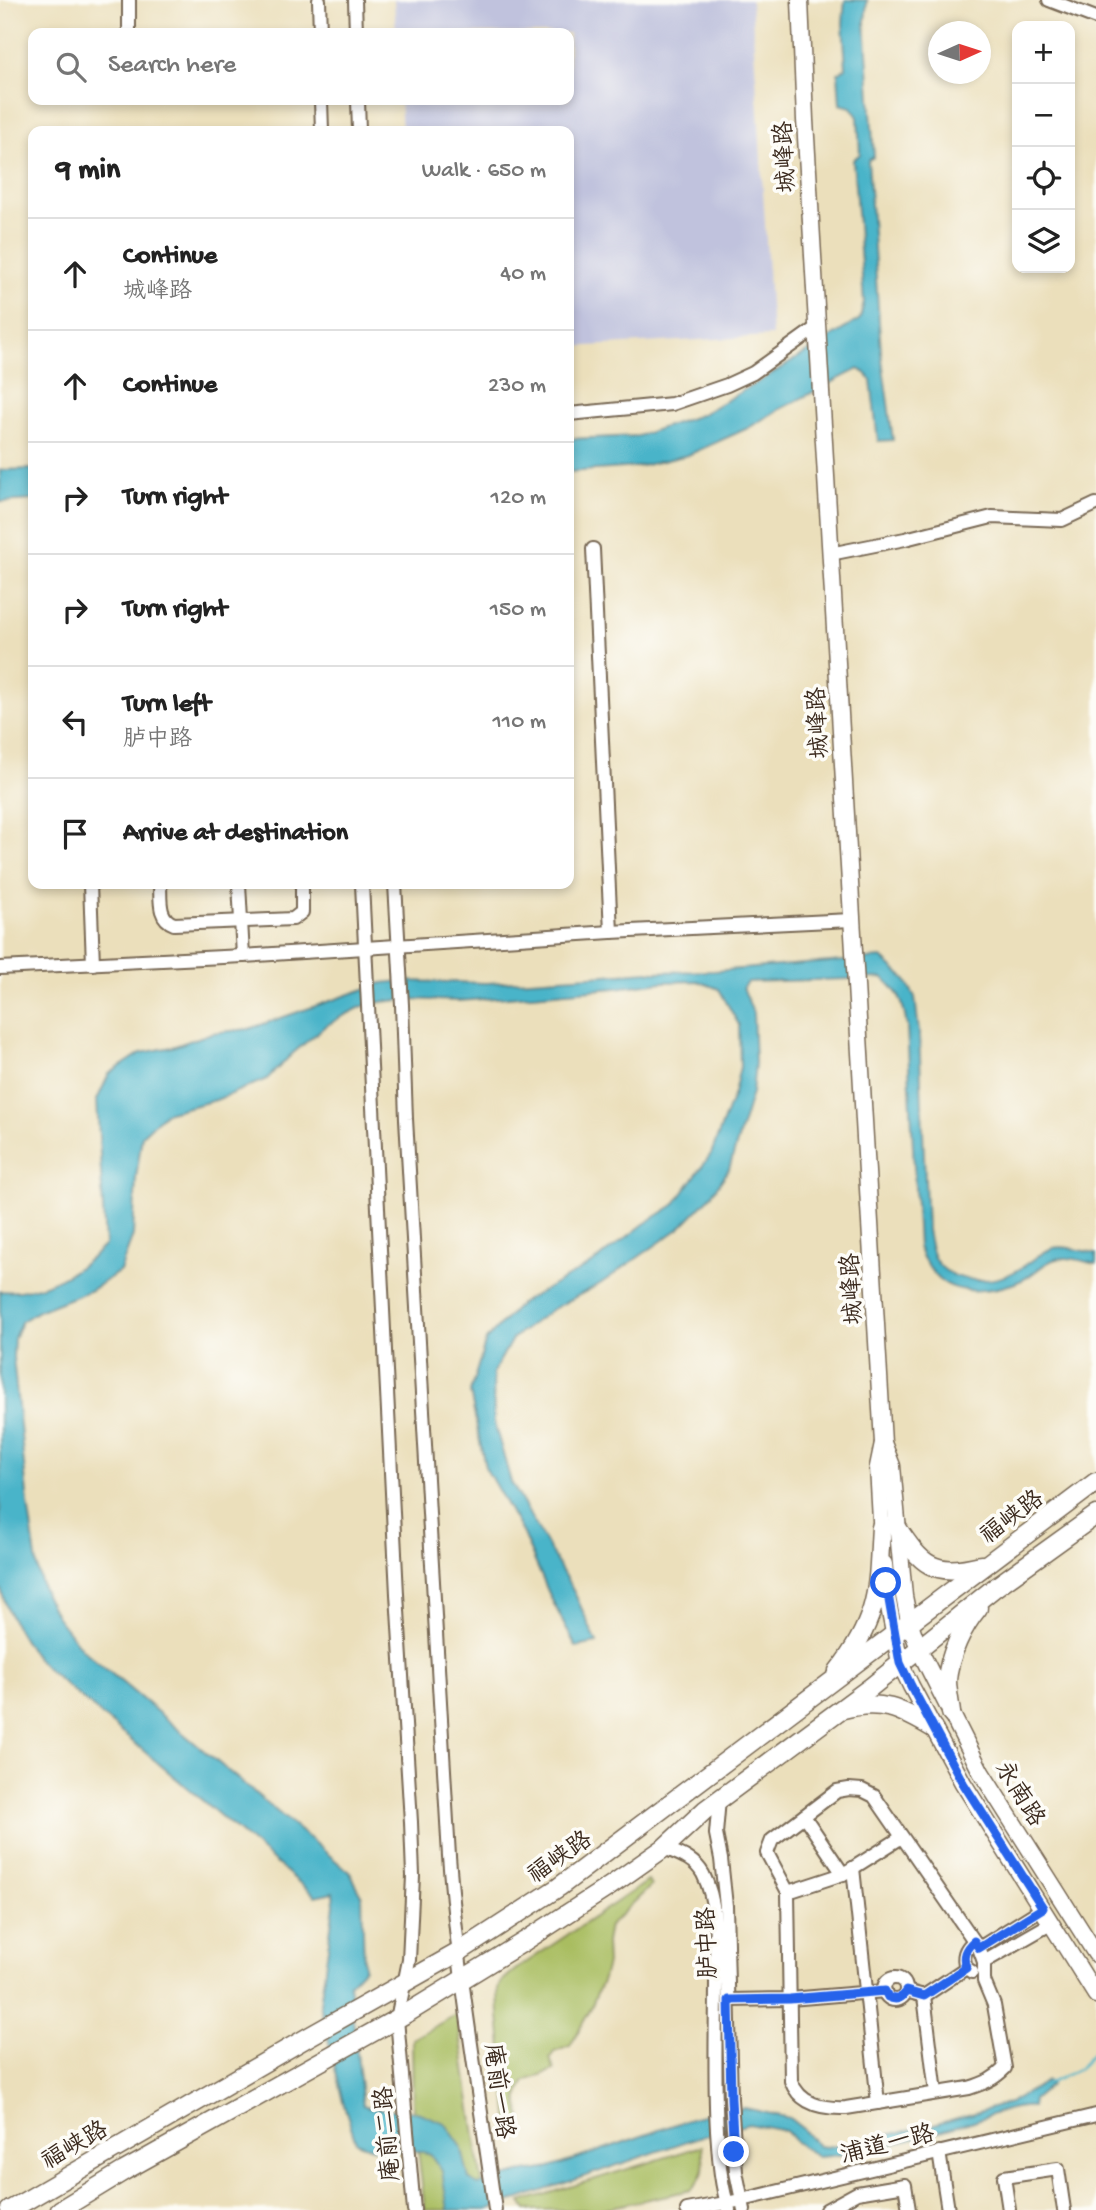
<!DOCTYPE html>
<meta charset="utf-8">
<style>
:root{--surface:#fff;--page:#f6f6f6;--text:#222;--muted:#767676;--line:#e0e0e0}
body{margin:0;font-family:"Gochi Hand","LXGW WenKai TC",sans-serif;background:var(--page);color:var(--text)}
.controls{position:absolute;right:21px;top:21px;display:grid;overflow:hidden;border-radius:14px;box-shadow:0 4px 10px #0003}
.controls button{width:63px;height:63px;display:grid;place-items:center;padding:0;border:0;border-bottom:2px solid var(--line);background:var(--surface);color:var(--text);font:35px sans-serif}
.compass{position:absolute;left:928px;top:21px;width:63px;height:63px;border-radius:50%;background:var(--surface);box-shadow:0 4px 10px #0003;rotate:87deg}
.stop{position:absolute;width:21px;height:21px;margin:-16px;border:5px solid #2563eb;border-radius:50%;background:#fff}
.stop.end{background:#2563eb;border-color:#fff;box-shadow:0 2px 7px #0008}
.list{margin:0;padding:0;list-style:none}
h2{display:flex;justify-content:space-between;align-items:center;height:91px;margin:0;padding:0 28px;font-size:30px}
h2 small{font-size:23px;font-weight:400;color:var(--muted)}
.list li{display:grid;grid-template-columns:46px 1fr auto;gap:21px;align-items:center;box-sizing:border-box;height:112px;padding:0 28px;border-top:2px solid var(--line)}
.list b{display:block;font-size:26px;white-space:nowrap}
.list p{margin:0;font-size:23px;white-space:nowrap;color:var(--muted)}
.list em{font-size:23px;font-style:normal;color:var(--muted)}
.icon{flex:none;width:38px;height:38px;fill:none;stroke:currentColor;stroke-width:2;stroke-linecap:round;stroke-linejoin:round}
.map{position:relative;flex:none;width:1096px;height:2210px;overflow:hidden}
.search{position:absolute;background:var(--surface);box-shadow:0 4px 10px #0003;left:28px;top:28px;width:546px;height:77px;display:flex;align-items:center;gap:18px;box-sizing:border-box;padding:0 24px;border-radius:14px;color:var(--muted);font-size:26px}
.panel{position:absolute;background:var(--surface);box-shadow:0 4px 10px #0003;left:28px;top:126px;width:546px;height:763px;border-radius:14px}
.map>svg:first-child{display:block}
.industrial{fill:#c0c2dd}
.green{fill:#a9bd61;stroke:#727440;stroke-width:2}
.water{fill:#4ab4c9;stroke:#426f74;stroke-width:2}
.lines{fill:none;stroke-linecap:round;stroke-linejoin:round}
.stream{stroke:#4ab4c9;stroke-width:2.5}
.minor-casing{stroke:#796955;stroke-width:16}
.major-casing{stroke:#796955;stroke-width:19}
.highway-casing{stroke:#796955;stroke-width:21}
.minor{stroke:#fff;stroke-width:12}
.major{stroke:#fff;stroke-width:16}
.highway{stroke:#fff;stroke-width:18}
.route{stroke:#2563eb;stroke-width:9}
.labels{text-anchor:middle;stroke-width:7;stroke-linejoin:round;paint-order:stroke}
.street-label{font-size:24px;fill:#3b2a1e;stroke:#fdfcf7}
</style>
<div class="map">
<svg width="1096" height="2210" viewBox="0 0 1096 2210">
<rect width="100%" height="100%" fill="#fdfcf7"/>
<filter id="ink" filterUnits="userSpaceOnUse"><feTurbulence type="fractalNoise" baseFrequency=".0143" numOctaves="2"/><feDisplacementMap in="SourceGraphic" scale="14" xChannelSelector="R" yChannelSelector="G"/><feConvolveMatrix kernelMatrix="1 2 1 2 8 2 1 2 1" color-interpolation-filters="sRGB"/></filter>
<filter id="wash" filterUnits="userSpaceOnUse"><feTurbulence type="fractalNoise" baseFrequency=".00686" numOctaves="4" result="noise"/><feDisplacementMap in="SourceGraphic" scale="28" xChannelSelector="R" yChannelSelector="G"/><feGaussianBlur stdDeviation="1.57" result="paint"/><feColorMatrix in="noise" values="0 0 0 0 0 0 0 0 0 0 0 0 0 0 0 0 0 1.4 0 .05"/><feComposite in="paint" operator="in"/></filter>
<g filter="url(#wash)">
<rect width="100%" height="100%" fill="#ebdfbb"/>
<!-- industrial -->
<polygon class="industrial" points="394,0 751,0 772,336 569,347 569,131 402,131 400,100 569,100 569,33 396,33"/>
<!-- green -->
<g class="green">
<path d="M648,1881l3,5 -42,40 -3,16 1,22 -4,15 -14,33 -19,34 -16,6 -4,6 4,12 -29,11c-13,24 -2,26 -3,49l-12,6 -11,-121 -1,-27 3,-6 14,-12z"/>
<polygon points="457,2014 486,2210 425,2210 413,2107 412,2039"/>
<path d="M702,2146c2,21 5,28 -11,44l-94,20h-71l-5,-8z"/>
</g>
<!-- water -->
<g class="water">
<polygon points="845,0 867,0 865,22 874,157 868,160 881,352 893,440 878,441 871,381 866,373 858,369 778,410 748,428 688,455 637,467 569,472 569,439 638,436 700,415 762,380 860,319 864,302 853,160 860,154 858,117 851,107 840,104 838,73 846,68 843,23"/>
<polygon points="33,469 33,500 0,502 0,470"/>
<path d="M882,958l23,21 10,18 4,35 8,198c2,10 3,22 9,31 17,24 57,23 80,10 12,-6 24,-19 37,-23 12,-3 31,3 43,6v10c-14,-3 -29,-9 -43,-4 -11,4 -20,15 -31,20 -24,11 -62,17 -83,-1 -10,-9 -16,-20 -21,-32l-11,-220c-4,-24 -5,-32 -24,-49l-136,4 -4,5 10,26 2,50 -3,30 -23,76 -19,28 -30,31 -80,56 -49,26 -39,29 -19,34 1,49 17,60 64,112 22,49 -21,4 -25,-49 -28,-64 -38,-67 -15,-75 16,-52 35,-37 72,-40 51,-39 30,-19 37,-51 23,-61 6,-26 -1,-42 -20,-36 -21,-8 -36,1 -46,6 -157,13 -50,-2 -28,3 -18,4 -20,10 -19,11 -32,27 -25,25 -51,21 -51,13 -23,22 -6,43 -3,57 -13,36 -29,19 -53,21 -17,11 -7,16 -1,19 15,147 10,68 7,23 12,22 25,32 253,211 15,13 12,22 2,73 -15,16 14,121 9,3 45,4 28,11 16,23 8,33 8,6 42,-12 31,-5 152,-53 43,-7 44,10 14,11 15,17 8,1 101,-20 82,-24 38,-22 4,4 -18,15 -1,7c-21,-2 -47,11 -68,17 -47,14 -98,30 -147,33l-21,-15 -10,-11 -37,-7 -47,12 -215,74h-39l-6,-39 -11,-16 -10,-4h-40l-25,-9 -13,-40 -23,-98 14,-99 -1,-13 -18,4 -268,-227c-24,-24 -37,-50 -47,-82v-296c39,4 79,-19 105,-46l-8,-145 12,-26 32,-21 31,-6 40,-14 37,-4 133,-46 21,-2 84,2 163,-11 64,-1z"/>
</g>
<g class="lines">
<!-- stream -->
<polyline class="stream" points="1046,2085 1080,2068 1096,2049"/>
</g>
</g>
<g filter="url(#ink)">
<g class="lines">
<!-- minor casing -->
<g class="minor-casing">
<g id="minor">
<polyline points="319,0 320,33"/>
<polyline points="355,0 356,33"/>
<polyline points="1049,0 1096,18"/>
<polyline points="129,33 129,0"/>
<polyline points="321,100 322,131"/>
<polyline points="358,100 359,131"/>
<polyline points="569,414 672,404 727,385 753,373 817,327"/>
<polyline points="593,549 611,932"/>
<polyline points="830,554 905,539 992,517 1062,520 1096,504"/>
<polyline points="90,884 93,964"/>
<path d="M160,884c1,14 -3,34 14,40l119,-5 9,-7v-28"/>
<polyline points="239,884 243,956"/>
<polyline points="362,884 397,1594 411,1822 413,1876 409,1960 397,2019 414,2210"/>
<path d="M395,884l7,121 4,114 43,737c9,118 30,236 46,354"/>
<polyline points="0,968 243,956 611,932 851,920"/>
<path d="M849,1789l13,1 12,6 105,152 5,14v19l10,24 11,63c-11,11 -20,15 -36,20l-123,20c-23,1 -46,-3 -55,-27l-3,-189 -21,-39 5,-13 65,-49z"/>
<polyline points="719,1799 716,1834 721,1859 726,1906 731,2099 736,2172 744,2210"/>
<polyline points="804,1816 843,1874 853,1868 878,2103"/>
<path d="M664,1848c15,6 31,11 39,26 16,31 13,72 13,106 0,50 -2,100 1,150 2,27 3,53 12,80"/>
<polyline points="853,1868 902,1837"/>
<polyline points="788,1892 843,1874"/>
<polyline points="979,1948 1043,1908"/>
<polyline points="984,1962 1052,1923"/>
<path d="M972,1972l-6,-4c-4,-12 -1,-19 8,-27"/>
<circle cx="895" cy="1989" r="11"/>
<polyline points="906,1991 924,1996 966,1968"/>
<polyline points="924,1996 936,2093"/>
<polyline points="729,2000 790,1999 885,1991"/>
<polyline points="939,2152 948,2210"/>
<polyline points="687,2210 742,2200 1096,2115"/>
<polyline points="826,2210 857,2193 905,2185 909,2210"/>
<polyline points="1009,2210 1004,2177 1058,2169 1064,2210"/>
</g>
</g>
<!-- major casing -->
<g class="major-casing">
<g id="major">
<polyline points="800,0 805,120 883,1443 878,1467 882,1538"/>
<polyline points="883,1443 892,1466 904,1596 909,1621 919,1649 981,1772 1096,1954"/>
<polyline points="884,1564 887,1597 900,1663 911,1686 963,1783 1096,1995"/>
</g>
</g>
<!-- highway casing -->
<g class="highway-casing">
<g id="highway">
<path d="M896,1526c26,39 36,51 85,39"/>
<path d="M838,1671c14,-18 27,-39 34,-62 8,-26 7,-55 9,-82"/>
<path d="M843,1709c38,-10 58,0 90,19"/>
<path d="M951,1713c-1,-10 -4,-22 -4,-33 2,-25 16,-54 31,-72"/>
<polyline points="10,2210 310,2036 459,1952 559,1887 1096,1482"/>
<polyline points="60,2210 124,2171 409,2012 525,1941 610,1886 664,1848 705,1810 871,1687 993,1589 1096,1515"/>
</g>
</g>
<!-- minor -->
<use href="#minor" class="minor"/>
<!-- major -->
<use href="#major" class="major"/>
<!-- highway -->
<use href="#highway" class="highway"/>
</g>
</g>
<g class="lines" filter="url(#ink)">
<!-- route -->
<path class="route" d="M734,2152l-3,-53 -2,-99 61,-1 95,-8 3,6c8,4 14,2 18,-6l18,5 42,-28c-4,-12 -1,-19 8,-27l5,7 64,-40 -80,-125 -52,-97 -11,-23 -14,-80"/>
</g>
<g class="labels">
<!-- street labels -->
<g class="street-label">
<text transform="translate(784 157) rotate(-93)" y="8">城峰路</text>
<text transform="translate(817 723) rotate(-93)" y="8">城峰路</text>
<text transform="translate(851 1289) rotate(-93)" y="8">城峰路</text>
<text transform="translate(1011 1516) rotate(-37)" y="8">福峡路</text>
<text transform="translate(1021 1793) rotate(58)" y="8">永南路</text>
<text transform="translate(559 1856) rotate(-35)" y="8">福峡路</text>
<text transform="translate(706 1943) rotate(-92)" y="8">胪中路</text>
<text transform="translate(500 2091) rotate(82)" y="8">庵前一路</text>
<text transform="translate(386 2134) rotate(-95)" y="8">庵前二路</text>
<text transform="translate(887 2143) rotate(-14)" y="8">浦道一路</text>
<text transform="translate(74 2144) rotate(-30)" y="8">福峡路</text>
</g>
</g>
</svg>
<div class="controls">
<button>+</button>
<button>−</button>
<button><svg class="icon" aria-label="locate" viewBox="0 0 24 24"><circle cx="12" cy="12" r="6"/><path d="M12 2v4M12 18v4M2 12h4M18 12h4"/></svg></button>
<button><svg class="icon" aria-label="layers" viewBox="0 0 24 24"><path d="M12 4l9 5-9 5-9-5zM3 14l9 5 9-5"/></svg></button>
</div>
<svg class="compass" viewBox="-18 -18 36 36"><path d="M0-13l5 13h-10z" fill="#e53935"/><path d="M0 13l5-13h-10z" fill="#767676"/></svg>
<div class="stop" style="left:886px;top:1583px"></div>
<div class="stop end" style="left:734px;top:2152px"></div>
<div class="search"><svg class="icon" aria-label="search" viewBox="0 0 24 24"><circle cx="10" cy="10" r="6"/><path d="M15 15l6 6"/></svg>Search here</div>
<section class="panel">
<h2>9 min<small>Walk · 650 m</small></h2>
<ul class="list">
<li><svg class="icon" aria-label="ahead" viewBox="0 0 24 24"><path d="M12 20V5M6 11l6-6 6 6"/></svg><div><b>Continue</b><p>城峰路</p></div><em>40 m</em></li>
<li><svg class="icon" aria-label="ahead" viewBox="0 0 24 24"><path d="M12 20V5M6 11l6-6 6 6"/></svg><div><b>Continue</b></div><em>230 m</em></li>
<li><svg class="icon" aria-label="right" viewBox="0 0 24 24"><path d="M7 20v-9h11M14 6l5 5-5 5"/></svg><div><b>Turn right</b></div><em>120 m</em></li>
<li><svg class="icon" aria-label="right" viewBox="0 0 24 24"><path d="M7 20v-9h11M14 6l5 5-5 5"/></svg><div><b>Turn right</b></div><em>150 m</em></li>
<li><svg class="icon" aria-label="left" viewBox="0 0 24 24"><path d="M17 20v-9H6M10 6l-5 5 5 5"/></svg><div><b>Turn left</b><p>胪中路</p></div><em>110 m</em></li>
<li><svg class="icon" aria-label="arrive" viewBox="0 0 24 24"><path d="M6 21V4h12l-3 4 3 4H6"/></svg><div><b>Arrive at destination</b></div></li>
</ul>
</section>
</div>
